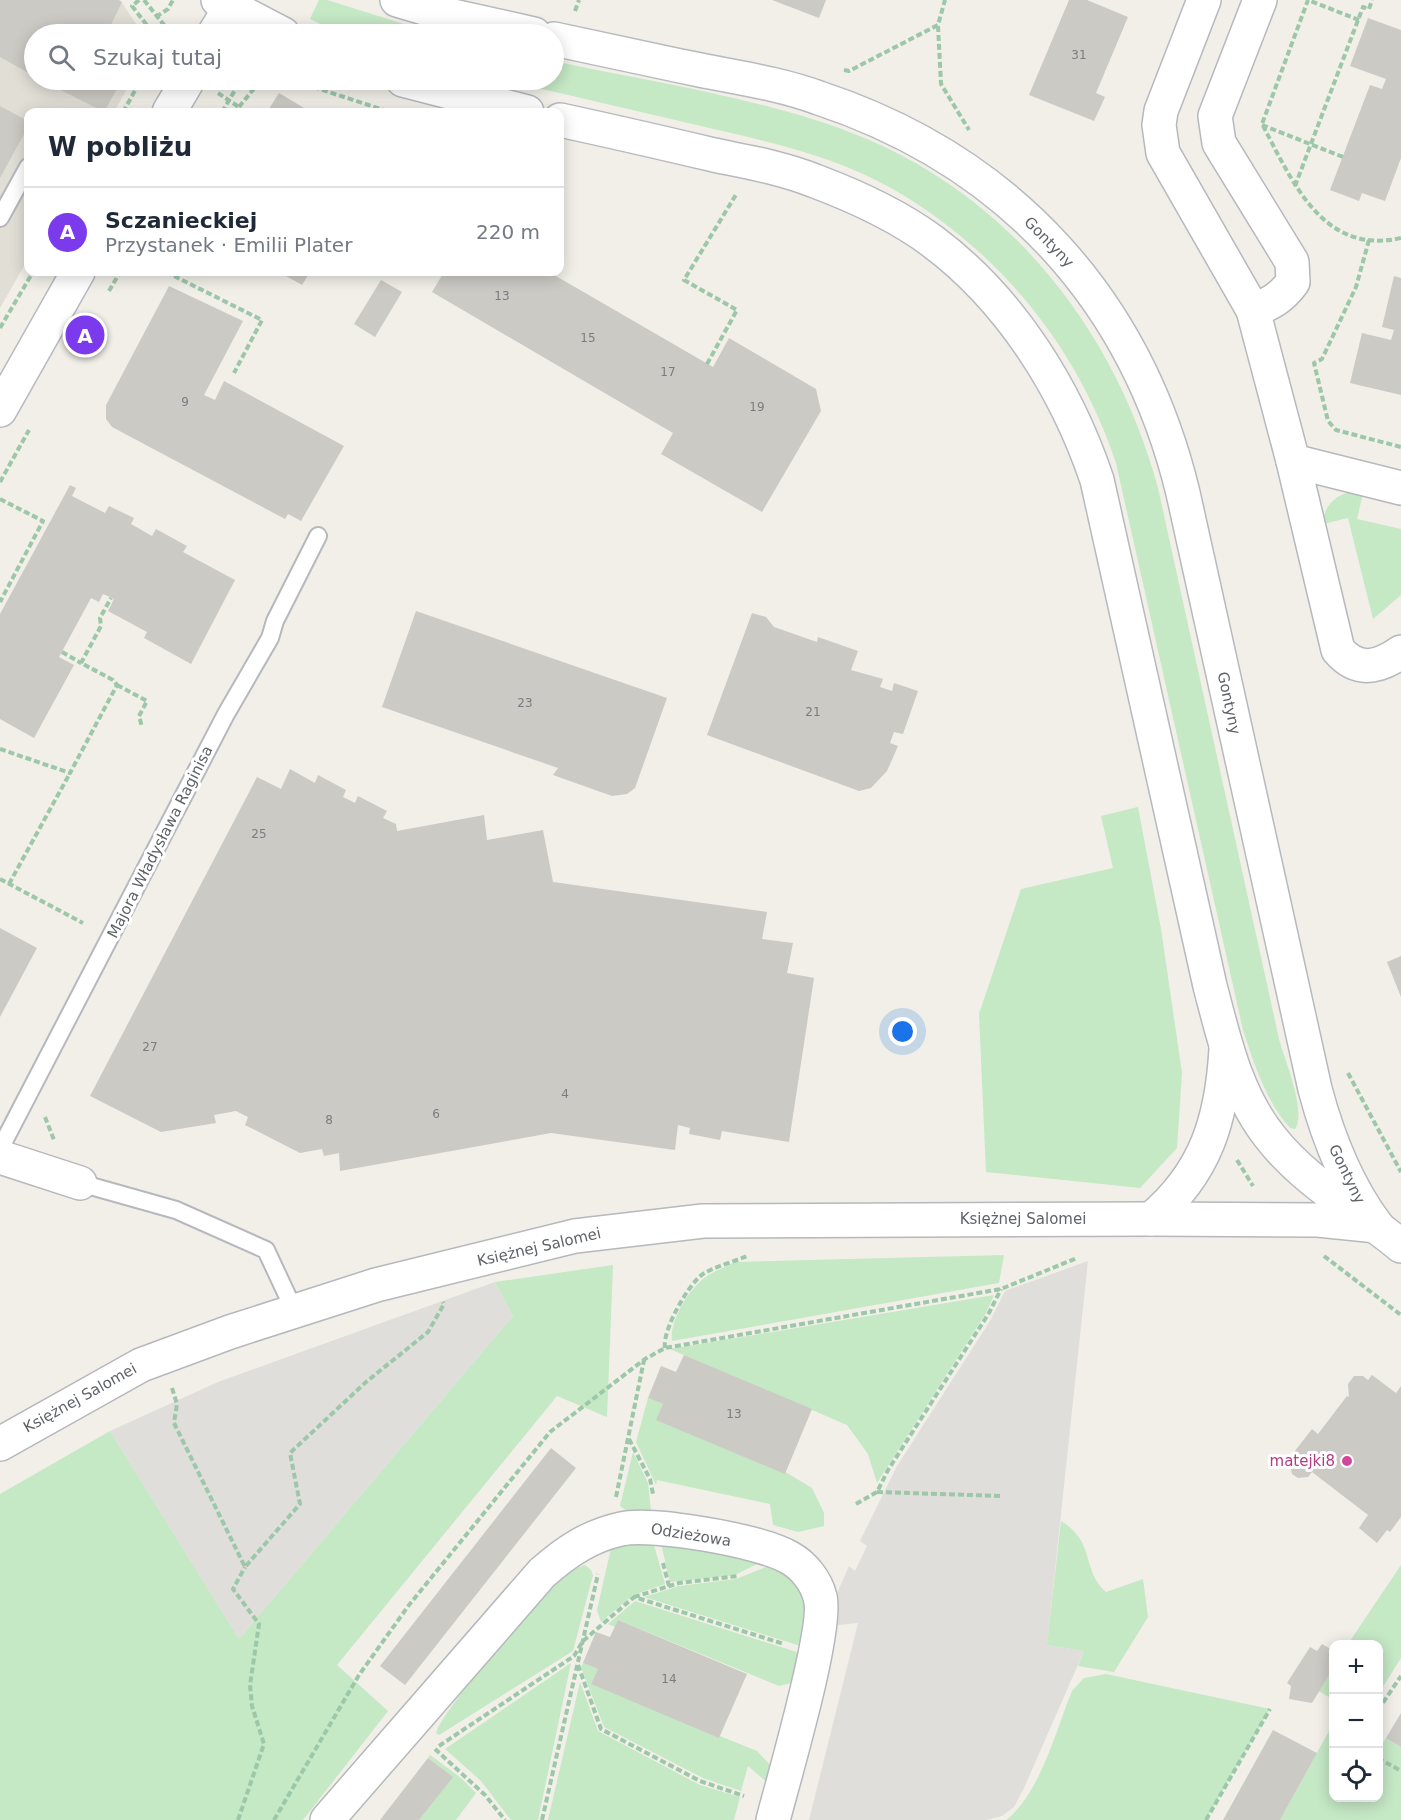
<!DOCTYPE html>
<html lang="pl">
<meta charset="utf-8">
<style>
:root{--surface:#fff;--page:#f2f2f3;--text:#1f2937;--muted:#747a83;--line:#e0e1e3;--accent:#7c3aed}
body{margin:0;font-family:"DejaVu Sans",sans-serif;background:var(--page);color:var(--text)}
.controls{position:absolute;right:18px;bottom:18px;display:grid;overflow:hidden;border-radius:12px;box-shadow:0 3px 15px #0003}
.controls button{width:54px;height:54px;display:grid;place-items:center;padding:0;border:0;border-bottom:2px solid var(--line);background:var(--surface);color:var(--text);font:30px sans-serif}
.you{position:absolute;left:903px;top:1032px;width:21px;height:21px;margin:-15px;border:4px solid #fff;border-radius:50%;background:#1a73e8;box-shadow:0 0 0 9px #1a73e833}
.badge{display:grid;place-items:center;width:39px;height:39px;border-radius:50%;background:var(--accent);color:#fff;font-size:20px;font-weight:700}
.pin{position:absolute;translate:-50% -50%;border:3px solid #fff;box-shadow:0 2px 6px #0006}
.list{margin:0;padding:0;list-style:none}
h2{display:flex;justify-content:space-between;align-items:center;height:78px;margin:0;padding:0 24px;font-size:26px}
h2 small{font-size:20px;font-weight:400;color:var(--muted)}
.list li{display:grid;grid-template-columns:39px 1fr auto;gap:18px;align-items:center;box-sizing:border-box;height:90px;padding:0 24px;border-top:2px solid var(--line)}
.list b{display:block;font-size:22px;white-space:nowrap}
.list p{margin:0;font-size:20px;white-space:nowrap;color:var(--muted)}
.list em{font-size:20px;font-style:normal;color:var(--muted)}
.icon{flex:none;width:33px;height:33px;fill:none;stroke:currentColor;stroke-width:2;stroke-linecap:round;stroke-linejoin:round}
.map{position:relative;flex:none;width:1401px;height:1820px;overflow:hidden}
.search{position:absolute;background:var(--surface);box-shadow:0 3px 15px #0003;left:24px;top:24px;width:540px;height:66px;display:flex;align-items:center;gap:15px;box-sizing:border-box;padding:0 21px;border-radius:33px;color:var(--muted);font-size:22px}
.panel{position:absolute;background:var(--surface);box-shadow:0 3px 15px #0003;left:24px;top:108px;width:540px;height:168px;border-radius:12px}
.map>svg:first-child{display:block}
.industrial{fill:#e0deda}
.education{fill:#e1ded6}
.green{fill:#c5e8c5}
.building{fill:#cccac5}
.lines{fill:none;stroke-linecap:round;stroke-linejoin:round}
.lane-casing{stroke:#b5b8bc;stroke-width:20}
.street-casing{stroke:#b5b8bc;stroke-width:36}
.secondary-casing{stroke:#b6babf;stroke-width:36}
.path{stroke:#9cc7a9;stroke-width:4;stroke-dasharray:6 3;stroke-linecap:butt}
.lane{stroke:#fff;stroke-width:16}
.street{stroke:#fff;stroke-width:33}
.secondary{stroke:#fff;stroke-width:33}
.hotel-dot{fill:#d1479c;stroke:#fff;stroke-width:2}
.labels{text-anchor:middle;stroke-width:6;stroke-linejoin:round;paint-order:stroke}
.number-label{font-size:12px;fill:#7a7d7f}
.street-label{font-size:15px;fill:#5f6368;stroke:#fff}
.hotel-label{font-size:15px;fill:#b23c85;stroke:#fff;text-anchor:end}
</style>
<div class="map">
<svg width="1401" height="1820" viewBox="0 0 1401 1820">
<rect width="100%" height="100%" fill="#f1efe8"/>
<!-- industrial -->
<g class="industrial">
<polygon points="1088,1261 1047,1645 1084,1651 1024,1788 1014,1807 1002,1816 986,1820 809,1820 858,1623 829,1626 835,1598 849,1566 855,1571 867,1546 860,1541 897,1466 990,1321 1005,1291"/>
<polygon points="495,1282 513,1316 239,1639 110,1431 218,1382"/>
</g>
<!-- education -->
<polygon class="education" points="0,0 120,0 143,34 34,34 34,80 132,80 114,112 28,112 28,259 0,308"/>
<!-- green -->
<g class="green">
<polygon points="319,0 327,0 436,34 341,34 310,19"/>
<path d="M554,61c101,22 212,37 308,76 151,62 254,196 296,351l121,551c5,19 28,73 16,90l-5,-1c-24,-27 -36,-64 -47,-98l-127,-567c-38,-116 -118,-214 -225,-275 -58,-33 -126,-47 -190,-62 -66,-15 -133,-31 -199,-46h52z"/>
<path d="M1351,492l12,1 -6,26 44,10v66l-28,24 -25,-101 -25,6c0,-17 12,-29 28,-32z"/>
<polygon points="1138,807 1161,929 1182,1073 1177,1148 1140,1188 986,1172 979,1014 1021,889 1113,868 1101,816"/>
<path d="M1004,1255l-5,28 -327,58c-3,-19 17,-53 34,-64 8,-6 20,-10 29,-15z"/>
<polygon points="613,1265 607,1417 557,1396 337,1665 388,1711 303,1820 0,1820 0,1494 110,1431 239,1639 513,1316 495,1282"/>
<polygon points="994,1295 986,1313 877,1483 868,1454 847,1425 670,1349"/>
<polygon points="648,1398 663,1404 657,1420 787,1473 812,1488 824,1513 824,1526 798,1532 773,1525 770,1504 657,1480 656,1485 636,1442"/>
<polygon points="633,1452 648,1483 651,1511 632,1515 620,1506"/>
<path d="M1061,1521c35,21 20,49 45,71l37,-13 5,38 -34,55 -36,-6 6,-15 -37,-6z"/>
<polygon points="650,1531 665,1584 633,1595 601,1622 597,1610 612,1544"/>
<polygon points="658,1531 773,1556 735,1575 670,1582"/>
<polygon points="773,1564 808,1590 804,1647 644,1597 679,1586 736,1579"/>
<path d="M585,1565l6,5 2,5 -20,76 -134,84 -3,-2c3,-18 98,-131 117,-148 8,-7 21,-17 32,-20z"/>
<polygon points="1401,1565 1401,1658 1379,1693 1378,1644 1348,1644"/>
<polygon points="635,1601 803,1654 795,1682 779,1686 618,1620 615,1627 608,1624"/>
<polygon points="571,1663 538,1820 511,1820 481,1781 445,1749"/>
<polygon points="583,1663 598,1669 591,1684 757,1751 774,1769 770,1785 748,1766 741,1791 703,1778 604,1727 581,1667"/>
<polygon points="1333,1667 1333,1691 1330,1698 1319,1691"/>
<path d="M1106,1674l164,35 -64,111h-200c34,-26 50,-90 66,-129l12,-13z"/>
<polygon points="580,1682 598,1731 700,1785 740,1797 734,1820 548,1820"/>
<polygon points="1329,1731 1333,1733 1334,1798 1378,1798 1379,1749 1386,1738 1401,1747 1401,1820 1280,1820"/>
<polygon points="430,1755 461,1778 476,1793 456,1820 419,1820 452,1777 428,1758"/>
</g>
<!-- building -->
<g class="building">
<polygon points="0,0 118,0 122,2 109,29 119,34 34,34 34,76 0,57"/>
<polygon points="772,0 826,0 819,18"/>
<polygon points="1069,0 1087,0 1128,17 1096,93 1105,97 1094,121 1029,95"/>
<polygon points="1368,18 1401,30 1401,158 1385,201 1362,193 1359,201 1330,190 1370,85 1382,89 1386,79 1350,66"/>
<polygon points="41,80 122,80 104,112"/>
<polygon points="279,93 311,112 267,112"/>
<polygon points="0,106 28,121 28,127 0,178"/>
<polygon points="279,272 310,272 302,285"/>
<polygon points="444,272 549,272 713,367 729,338 816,389 821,411 762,512 661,454 673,433 432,292"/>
<polygon points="1394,276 1401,278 1401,395 1350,383 1362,333 1391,340 1394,330 1382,327"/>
<polygon points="381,280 402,292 375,337 354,324"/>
<polygon points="169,286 243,321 204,395 215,400 224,381 344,446 301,521 288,514 285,519 112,427 106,419 106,405"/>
<polygon points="70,485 76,488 72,496 105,513 109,506 134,518 131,524 152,536 156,529 187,546 183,552 235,580 191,664 144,638 147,632 108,611 114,599 103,594 99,602 91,598 59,657 74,665 34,738 0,719 0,614"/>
<polygon points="416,611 667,698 635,788 627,794 612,796 553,775 558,768 382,707"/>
<polygon points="752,613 766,617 774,627 817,642 818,637 858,651 851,670 883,679 880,687 892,691 894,683 918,691 903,734 894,732 890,743 898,746 887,771 871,788 859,791 707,735"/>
<polygon points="290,769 315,783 318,775 346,790 343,797 355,803 358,796 387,811 383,818 396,824 397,831 484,815 487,840 543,830 553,882 767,912 762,939 793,943 787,973 814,978 789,1142 722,1131 720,1140 689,1134 690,1128 678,1125 675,1150 551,1133 340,1171 339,1153 324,1156 322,1149 300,1153 245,1125 248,1117 236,1111 214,1115 216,1123 161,1132 90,1096 257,777 281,789"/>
<polygon points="0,928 37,948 0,1017"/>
<polygon points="1401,956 1401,997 1387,962"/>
<polygon points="684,1355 812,1409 785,1474 656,1420 663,1404 648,1398 661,1366 676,1372"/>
<polygon points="1372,1375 1396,1393 1401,1386 1401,1517 1390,1532 1387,1530 1377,1543 1359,1528 1368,1515 1312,1472 1308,1477 1298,1478 1292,1474 1290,1464 1295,1458 1291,1456 1312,1429 1318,1434 1347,1396 1349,1397 1348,1384 1354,1376 1363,1376 1368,1380"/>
<polygon points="551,1448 576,1468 405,1685 380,1666"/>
<polygon points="618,1620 747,1674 719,1738 591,1684 598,1669 583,1663 590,1646 596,1632 610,1637"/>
<polygon points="1322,1644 1334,1651 1334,1667 1312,1703 1289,1699 1291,1686 1287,1683 1310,1647 1317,1651"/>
<polygon points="1401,1713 1401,1747 1386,1738"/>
<polygon points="1273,1730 1317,1753 1280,1820 1223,1820"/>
<polygon points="428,1758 453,1777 419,1820 380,1820"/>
</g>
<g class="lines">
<!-- lane casing -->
<g class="lane-casing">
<g id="lane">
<polyline points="0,218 28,167"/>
<polyline points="0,1149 226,714 270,638 275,621 318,536"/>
<polyline points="80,1183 176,1210 266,1250 294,1310"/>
</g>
</g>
<!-- street casing -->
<g class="street-casing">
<g id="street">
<polyline points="1204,0 1161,111 1159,125 1163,153 1253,310 1293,461 1401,488"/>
<path d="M1253,310c18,-6 29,-13 40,-28l-1,-20 -73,-119 -4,-27 45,-116"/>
<path d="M1293,461l45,189c20,23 40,18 63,2"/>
<polyline points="0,1157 80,1183"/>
<path d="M1151,1219c55,-46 71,-100 75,-170"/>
<polyline points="0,1444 141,1365 230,1332 376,1285 575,1236 703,1221 1151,1219 1318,1220 1377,1226"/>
<path d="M327,1820l215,-247c24,-21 47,-37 79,-44 32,-7 141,12 169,29 14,8 26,23 30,39 9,29 -37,184 -47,223"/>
</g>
</g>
<!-- secondary casing -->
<g class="secondary-casing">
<g id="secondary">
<polyline points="218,0 283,34"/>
<polyline points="397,0 444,14 534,34"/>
<polyline points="214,34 235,0"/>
<path d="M554,39c48,10 97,21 146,31 40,8 81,14 119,28 190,63 317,201 364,395l132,596c13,49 32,97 62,137"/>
<polyline points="403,80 527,112"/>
<polyline points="169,112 188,80"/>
<path d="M560,120c51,11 103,23 154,35 34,7 69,13 101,26 40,15 82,34 117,60 78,58 134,147 165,239l113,506c14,53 26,109 61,152 35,45 87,72 130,108"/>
<polyline points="0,410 78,272"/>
</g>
</g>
<!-- path -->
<g class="path">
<polyline points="139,0 132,6 146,24 150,34"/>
<polyline points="144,0 168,30 176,34"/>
<polyline points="575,11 579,0"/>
<polyline points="156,17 168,9 173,0"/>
<path d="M1359,20l-51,-20 -46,124c30,56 60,132 139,114"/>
<polyline points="938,26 941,84 969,130"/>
<polyline points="844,70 849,71 938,25 945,0"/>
<polyline points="260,81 304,84 384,110"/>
<polyline points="218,93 239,107 234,112"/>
<polyline points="239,107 261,80"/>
<polyline points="123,112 141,80"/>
<polyline points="222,112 241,80"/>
<polyline points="1262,125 1343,157"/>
<polyline points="1295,186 1363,7 1369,9 1372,0"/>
<polyline points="1369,240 1356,287 1322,359 1314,363 1328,421 1336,430 1401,447"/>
<polyline points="166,272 262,320 234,373"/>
<polyline points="109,291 120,272"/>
<polyline points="0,328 33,272"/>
<polyline points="707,364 737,310 684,280 737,193"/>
<polyline points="0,482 29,430"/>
<polyline points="0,499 43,521 0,602"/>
<polyline points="62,652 81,663"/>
<polyline points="117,685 147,701 139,716 142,727"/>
<polyline points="0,749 70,773 117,685 113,680 81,663 101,626 100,618 111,598"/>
<polyline points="0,879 83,923"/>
<polyline points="9,884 70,773"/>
<polyline points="1348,1073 1401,1172"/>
<polyline points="45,1117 54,1140"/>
<polyline points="1237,1160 1253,1186"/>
<polyline points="1324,1256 1401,1315"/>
<path d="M665,1348c-3,-17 23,-64 38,-74 13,-8 30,-12 44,-18"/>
<polyline points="172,1388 177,1404 174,1423 245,1567 300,1504 290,1453 366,1382 428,1332 444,1304 443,1302"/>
<polyline points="629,1439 650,1479 653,1494"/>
<polyline points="877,1492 1002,1496"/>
<polyline points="616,1497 644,1360"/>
<polyline points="856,1504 877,1492 888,1470 989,1313 1001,1289"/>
<polyline points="663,1563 669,1586"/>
<polyline points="634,1597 679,1583 738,1576"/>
<polyline points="578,1665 601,1729 700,1781 744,1796"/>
<polyline points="1378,1710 1401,1676"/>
<polyline points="439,1746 574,1656 583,1641 634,1597 784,1644"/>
<polyline points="435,1749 485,1795 505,1820"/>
<polyline points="1378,1758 1401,1771"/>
<polyline points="238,1820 264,1744 252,1706 250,1685 259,1624 233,1589 245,1567"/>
<polyline points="274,1820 359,1675 409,1605 550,1432 645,1359 665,1348 1001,1289 1077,1258"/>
<polyline points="542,1820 598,1574"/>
<polyline points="1206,1820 1270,1709"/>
</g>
<!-- lane -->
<use href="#lane" class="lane"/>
<!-- street -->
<use href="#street" class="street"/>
<!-- secondary -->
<use href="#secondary" class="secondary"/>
</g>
<!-- markers -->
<circle class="hotel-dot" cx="1347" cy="1461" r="6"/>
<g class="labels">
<!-- number labels -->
<g class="number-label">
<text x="1079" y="59">31</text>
<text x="502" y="300">13</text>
<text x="588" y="342">15</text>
<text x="668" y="376">17</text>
<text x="185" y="406">9</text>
<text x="757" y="411">19</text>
<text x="525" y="707">23</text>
<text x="813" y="716">21</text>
<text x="259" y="838">25</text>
<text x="150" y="1051">27</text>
<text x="565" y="1098">4</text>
<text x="436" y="1118">6</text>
<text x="329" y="1124">8</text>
<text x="734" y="1418">13</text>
<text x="669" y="1683">14</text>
</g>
<!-- street labels -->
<g class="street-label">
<text transform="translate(1049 242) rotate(46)" y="5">Gontyny</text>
<text transform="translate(1229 703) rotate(78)" y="5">Gontyny</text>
<text transform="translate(160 842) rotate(-63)" y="5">Majora Władysława Raginisa</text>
<text transform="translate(1347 1174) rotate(64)" y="5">Gontyny</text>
<text x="1023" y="1224">Księżnej Salomei</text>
<text transform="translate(539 1247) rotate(-13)" y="5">Księżnej Salomei</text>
<text transform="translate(80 1398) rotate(-29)" y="5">Księżnej Salomei</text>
<text transform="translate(691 1535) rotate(9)" y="5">Odzieżowa</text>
</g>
<!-- hotel labels -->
<g class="hotel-label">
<text x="1335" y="1466">matejki8</text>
</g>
</g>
</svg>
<div class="controls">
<button>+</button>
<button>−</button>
<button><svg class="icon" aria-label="locate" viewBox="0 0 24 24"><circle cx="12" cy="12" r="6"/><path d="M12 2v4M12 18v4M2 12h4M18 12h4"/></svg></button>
</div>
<div class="you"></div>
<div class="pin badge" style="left:85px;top:335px">A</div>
<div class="search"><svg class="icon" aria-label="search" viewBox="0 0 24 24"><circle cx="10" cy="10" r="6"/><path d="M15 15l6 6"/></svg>Szukaj tutaj</div>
<section class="panel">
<h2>W pobliżu<small></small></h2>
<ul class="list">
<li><span class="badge">A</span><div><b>Sczanieckiej</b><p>Przystanek · Emilii Plater</p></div><em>220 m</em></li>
</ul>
</section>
</div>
